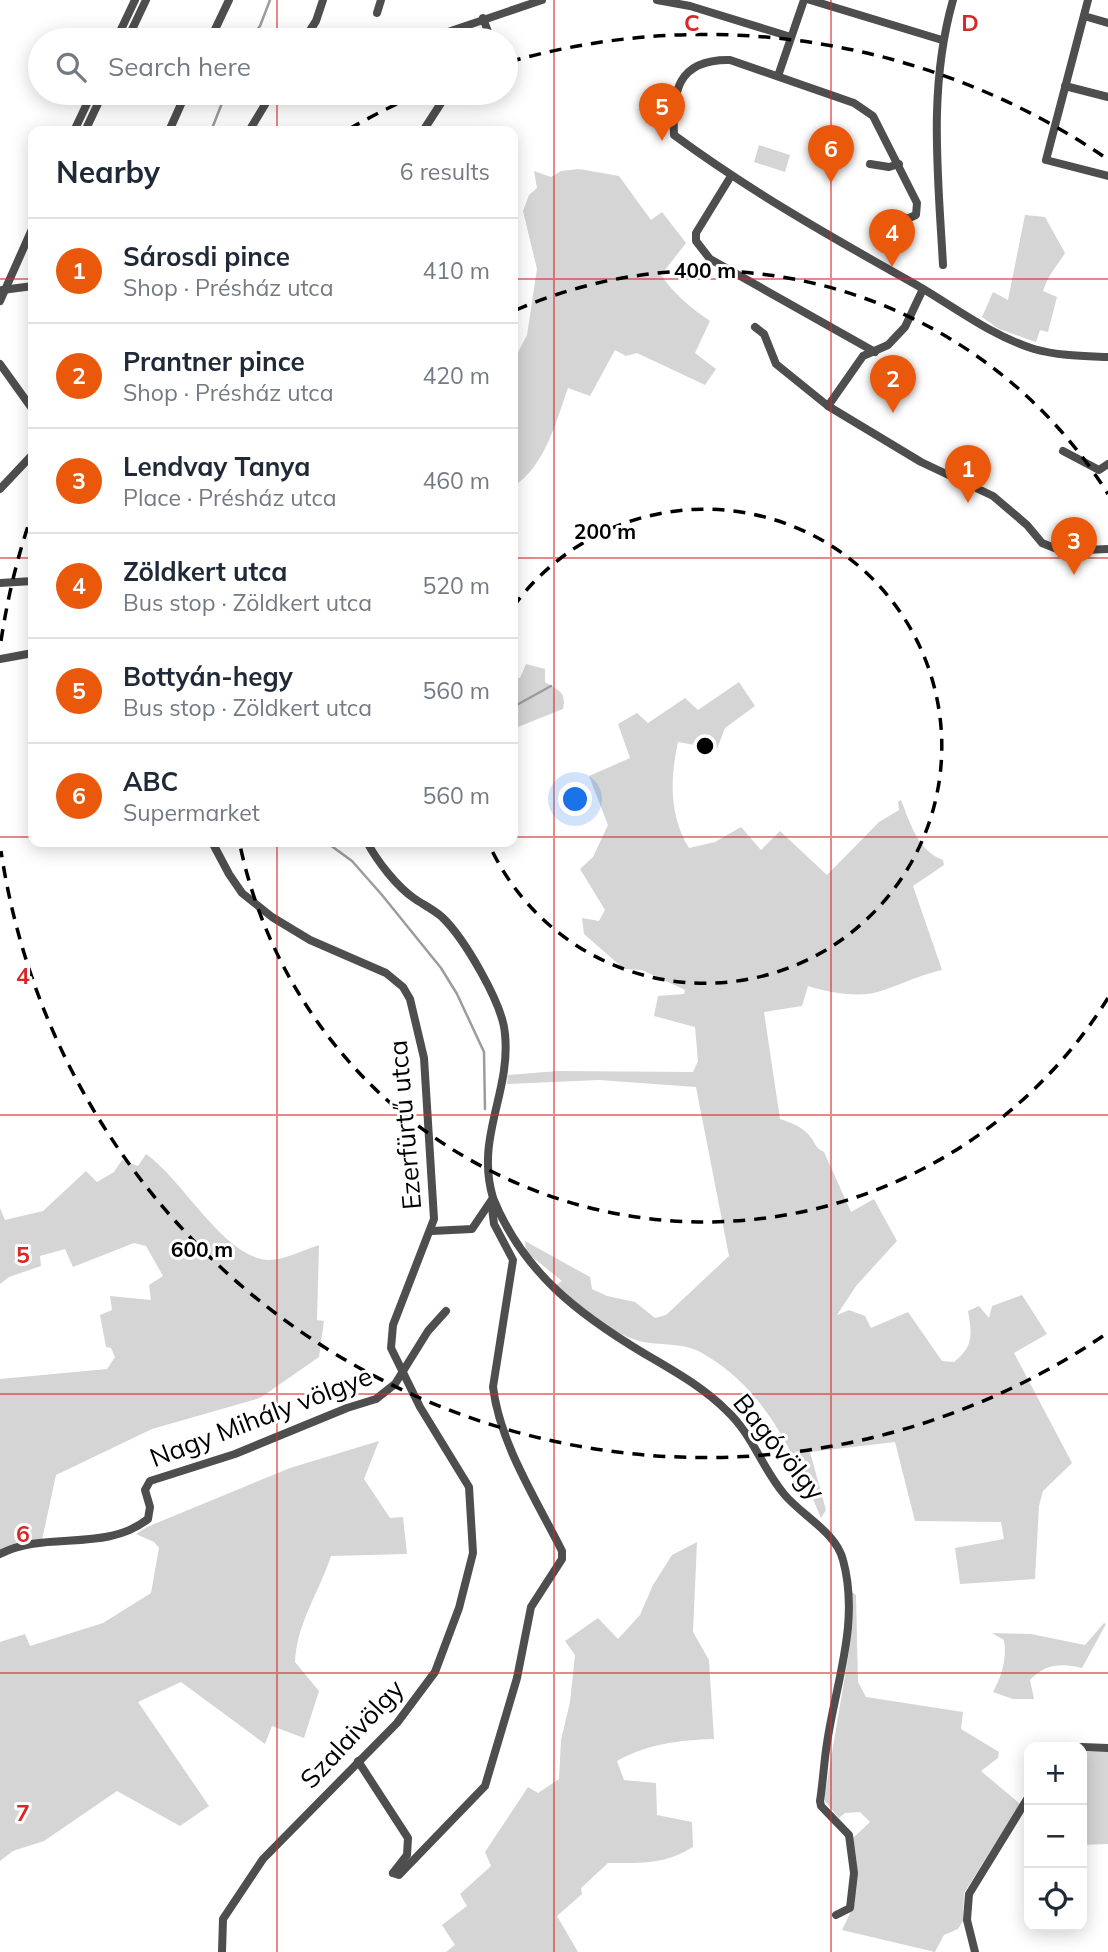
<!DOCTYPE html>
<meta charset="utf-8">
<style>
:root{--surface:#fff;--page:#f6f6f7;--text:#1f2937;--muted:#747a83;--line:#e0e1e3;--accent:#ea580c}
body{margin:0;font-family:Mulish,sans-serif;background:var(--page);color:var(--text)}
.controls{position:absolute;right:21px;bottom:21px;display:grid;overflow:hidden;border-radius:14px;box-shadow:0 4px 18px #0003}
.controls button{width:63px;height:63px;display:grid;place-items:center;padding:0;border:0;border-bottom:2px solid var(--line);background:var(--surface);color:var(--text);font:35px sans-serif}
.you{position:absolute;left:576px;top:800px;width:24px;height:24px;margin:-18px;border:5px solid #fff;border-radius:50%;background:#1a73e8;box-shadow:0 0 0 10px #1a73e833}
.badge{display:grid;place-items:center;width:46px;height:46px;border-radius:50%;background:var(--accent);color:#fff;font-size:23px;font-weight:700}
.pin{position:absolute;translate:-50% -58px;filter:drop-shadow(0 2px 4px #0008)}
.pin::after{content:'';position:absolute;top:37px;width:24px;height:21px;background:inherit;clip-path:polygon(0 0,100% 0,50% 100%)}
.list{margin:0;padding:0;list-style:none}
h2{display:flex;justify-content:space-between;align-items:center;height:91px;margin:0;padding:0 28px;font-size:30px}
h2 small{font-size:23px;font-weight:400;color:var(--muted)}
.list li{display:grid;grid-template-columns:46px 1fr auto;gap:21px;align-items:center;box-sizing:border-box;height:105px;padding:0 28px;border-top:2px solid var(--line)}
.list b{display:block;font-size:26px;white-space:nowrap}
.list p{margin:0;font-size:23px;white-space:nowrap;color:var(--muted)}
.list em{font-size:23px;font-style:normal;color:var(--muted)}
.icon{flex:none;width:38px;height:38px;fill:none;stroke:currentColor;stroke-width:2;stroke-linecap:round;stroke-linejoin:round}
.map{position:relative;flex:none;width:1108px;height:1952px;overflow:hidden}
.search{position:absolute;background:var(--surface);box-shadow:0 4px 18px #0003;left:28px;top:28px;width:490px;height:77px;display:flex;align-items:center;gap:18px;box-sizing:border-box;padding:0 24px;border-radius:38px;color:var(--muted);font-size:26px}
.panel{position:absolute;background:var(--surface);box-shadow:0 4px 18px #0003;left:28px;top:126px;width:490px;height:721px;border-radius:14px}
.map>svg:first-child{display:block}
.green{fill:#d5d5d5}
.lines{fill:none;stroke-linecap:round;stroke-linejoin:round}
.stream{stroke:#9c9c9c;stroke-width:2.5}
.minor{stroke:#4e4e4e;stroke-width:8}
.grid{fill:none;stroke:#d62828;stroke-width:2;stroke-opacity:0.55}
.ring{fill:none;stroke:#000;stroke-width:3.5;stroke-dasharray:12 9}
.labels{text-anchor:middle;stroke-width:6;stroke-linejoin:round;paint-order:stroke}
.street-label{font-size:26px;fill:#000;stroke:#fff}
.grid-label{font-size:23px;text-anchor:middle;font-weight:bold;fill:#d62828;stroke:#fff;stroke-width:6;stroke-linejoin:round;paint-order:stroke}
.centre{fill:#000;stroke:#fff;stroke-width:3.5}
.ring-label{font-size:21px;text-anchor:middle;font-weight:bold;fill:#000;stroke:#fff;stroke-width:6;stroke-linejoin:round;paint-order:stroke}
</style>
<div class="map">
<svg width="1108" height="1952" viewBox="0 0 1108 1952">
<rect width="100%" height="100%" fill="#fff"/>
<!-- green -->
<g class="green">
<polygon points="759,145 790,155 785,172 754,162"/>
<path d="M579,169l40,7 32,44 11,-8 24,31 -25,32c11,17 31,34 49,46l-15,32 21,16 -11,16 -68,-32 -11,3 -11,-6 -25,46 -22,-8c-12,34 -23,78 -55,99v-125l14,-27 10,-66 -14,-58 6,-16 8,-7 -3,-17 17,6 10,-6z"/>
<path d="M1025,215l20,2 20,36c-9,15 -16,20 -22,38l14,6 -9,35 -8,-2 -4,12 -37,-13 -17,-12 11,-25 15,8z"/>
<path d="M526,664l19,5v13c13,8 22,10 18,27l-50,20v-51h7z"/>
<path d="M739,682l16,24 -30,22 -8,21 -39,-7c-8,37 -9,73 11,106l26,-6 26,-15 20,23 19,-19 47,44 52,-53 20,-12 -1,-8 3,-2c9,23 17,51 42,60l1,5 -31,21 29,84c-22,5 -38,13 -58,20 -23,9 -53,3 -76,-4l-6,20 -38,6 16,107c12,4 24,8 32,20 4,6 4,9 12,13l27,60 23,-13 23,42 -41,45 -19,29 12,-5 16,6 6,12 37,-16 34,49 12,1c20,-16 18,-28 14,-51l11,-5 10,12 3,-12 30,-11 25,39 -33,19 58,110 -29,28 -4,15 -4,73 -75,5 -5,-36 49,-9 -3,-17 -86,-1 -20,-79 -85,10 16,58 -5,8c-27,-64 -55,-129 -119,-165 -18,-11 -43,-7 -63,-12 -32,-9 -58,-35 -83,-56l6,-4 -36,-29 -1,-11 65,36 2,12 15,7 28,6 20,16 11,-3 63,-59 -33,-169 -97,-7 -92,4 1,-9 50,-4 135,1 5,-11 -3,-34 -41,-11 4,-20 26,-2 1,-4 -43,-20 -18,-1 -40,-35 -2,-16 17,3 6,-11 -25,-41 13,-12 15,-32 -19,-49 41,-18 -12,-34 19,-11 11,10 37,-25 13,12z"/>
<path d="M146,1154c36,25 77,102 121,106 15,1 37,-10 52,-15l-2,75 7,1 -5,36 -59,41 -108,31 -96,46 -14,65 -42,11v-172l107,-10 8,-12 -4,-9 -5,-1 -6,-32 12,-5 -2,-14 41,4 -2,-15 14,-9 -17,-30 -12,-3 -61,24 -8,-18 -25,7 1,10 -32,11 -9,7v-76l5,12 38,-9 43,-40 11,11 17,-10 8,-12 16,6z"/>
<path d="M379,1441l-15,38 26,39 13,-1 4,37 -76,2c-12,37 -34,66 -36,106l24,29 -15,47 -32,-12 -7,18 -84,-62 -43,20 71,104 -29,20 -63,-35 -73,50 -31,10 -13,10v-219l25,-8 5,12 73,-23 48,-30 8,-45 -5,-6 -18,-8 11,-7 143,-59z"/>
<path d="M697,1542l-4,90 16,28 5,79c-34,1 -67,5 -97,22l7,19 32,3 1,32 35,7 1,25c-30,18 -51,16 -85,16l-27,25 1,6 -25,22 21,36h-132l9,-7 -13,-20 25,-19 -7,-12 31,-28 -6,-14 43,-65 10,6 21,-14 2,-39 9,-38 5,-47 -10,-14 33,-23 20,21 22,-24 13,-30 19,-30z"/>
<polygon points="852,1592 856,1595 858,1682 866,1697 963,1712 961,1729 999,1752 998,1758 981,1771 1020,1804 964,1893 963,1921 958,1929 944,1935 935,1952 842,1930 855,1903 853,1838 870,1822 860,1812 845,1813 839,1818 824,1800 849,1652"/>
<path d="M1104,1623l2,1 -24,44c-21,-5 -37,-4 -52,12l4,19h-21l-20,-7c9,-17 14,-33 11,-52l-12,-7 39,1 54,11z"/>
<polygon points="1082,1752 1108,1752 1108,1844 1082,1845"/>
</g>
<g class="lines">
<!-- stream -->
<g class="stream">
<polyline points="249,40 260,26 270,0"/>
<polyline points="211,131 226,93"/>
<polyline points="513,707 551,686"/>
<polyline points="326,842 352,861 382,895 441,968 457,994 484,1052 485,1109"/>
</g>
<!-- minor -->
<g class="minor">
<polyline points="657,0 690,6 791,37"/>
<polyline points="810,0 942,40"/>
<polyline points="1088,0 1046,160 1108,176"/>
<polyline points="377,13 381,0"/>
<polyline points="1084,16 1108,23"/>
<polyline points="483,18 491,40"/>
<polyline points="442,34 542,0"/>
<polyline points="116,40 135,0"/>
<polyline points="127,40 146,0"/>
<polyline points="210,40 229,0"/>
<polyline points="304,40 316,21 323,0"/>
<polyline points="778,76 804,0"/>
<polyline points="1065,86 1108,97"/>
<polyline points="74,131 92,93"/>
<polyline points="85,131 103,93"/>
<polyline points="169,131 186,93"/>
<polyline points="249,131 272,93"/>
<polyline points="423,131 443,100 455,93"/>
<polyline points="870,164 889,167 899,164"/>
<polyline points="731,176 696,233 696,241 710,259 875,352"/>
<path d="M885,217l24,1 7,-3 1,-12 -44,-87 -19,-13 -124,-43c-53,-1 -58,32 -56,75 76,56 157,102 239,148 39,22 78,53 121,66 25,7 49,7 74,8"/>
<path d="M943,265c-5,-91 -15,-177 10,-265"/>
<polyline points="2,290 33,286"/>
<polyline points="0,301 33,227"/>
<polyline points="755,327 764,334 776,364 828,406 921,462 993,496 1027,525 1042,543 1062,551 1108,549"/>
<polyline points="0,364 33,410"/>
<polyline points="828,406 863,356 888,345 905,327 923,289"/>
<polyline points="1063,451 1099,470 1108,464"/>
<polyline points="0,489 33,454"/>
<polyline points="0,583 33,581"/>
<polyline points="0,659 33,653"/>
<polyline points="212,842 229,874 242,893 272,917 310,940 386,973 403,987 410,999 424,1058 434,1219 393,1325 391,1348 420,1407 469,1487 473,1553 459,1608 435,1672 397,1723 263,1859 223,1919 222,1952"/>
<path d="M367,842c10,19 30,45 48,57 9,6 19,11 27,18 22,21 61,87 63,117 6,59 -30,103 -12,164l-21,31 -40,2"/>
<path d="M493,1198c30,74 85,116 152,156 29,17 58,33 82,57 25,23 35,57 57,83 17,21 52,38 59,66 17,62 -7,122 -16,183 -3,19 -4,39 -7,58l1,5 28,29 5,38 -4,35 -14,7"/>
<path d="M0,1554c46,-24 105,-1 148,-35l2,-12 -5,-17 5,-9 85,-27 112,-46 29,-9 19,-15 33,-53 18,-20"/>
<polyline points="1082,1747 1108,1748"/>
<polyline points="358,1761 408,1838 407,1855 393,1873"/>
<path d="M393,1873l6,2 86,-89 32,-108 14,-71 31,-48v-8c-26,-52 -62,-107 -69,-164l20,-127 -19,-36 -2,-16"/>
<polyline points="975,1952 967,1920 969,1894 1029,1796"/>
</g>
</g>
<!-- grid -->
<path class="grid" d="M277,0v40M554,0v1952M831,0v1952M277,93v38M0,279h33M513,279h595M0,558h33M513,558h595M0,837h33M513,837h595M277,842v1110M0,1115h1108M0,1394h1108M0,1673h1108"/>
<!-- distance rings -->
<g class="ring">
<path d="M513 607A237 237 0 1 1 488 842"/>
<path d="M1108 998A475 475 0 0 1 240 845M516 310A475 475 0 0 1 1108 494"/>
<path d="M1103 1336A712 712 0 0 1 1 851M1 641A712 712 0 0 1 32 514M349 129A712 712 0 0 1 421 93M509 62A712 712 0 0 1 1103 156"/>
</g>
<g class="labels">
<!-- street labels -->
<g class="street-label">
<text transform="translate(405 1125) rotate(-95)" y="9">Ezerfürtű utca</text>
<text transform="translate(261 1417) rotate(-21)" y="9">Nagy Mihály völgye</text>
<text transform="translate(779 1447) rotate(51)" y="9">Bagóvölgy</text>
<text transform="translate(352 1734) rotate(-47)" y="9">Szalaivölgy</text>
</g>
</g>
<g class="grid-label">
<text x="692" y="31">C</text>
<text x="970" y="31">D</text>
<text x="23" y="984">4</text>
<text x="23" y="1263">5</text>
<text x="23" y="1542">6</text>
<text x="23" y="1821">7</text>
</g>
<circle cx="705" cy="746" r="10" class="centre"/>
<g class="ring-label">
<text x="705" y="278">400 m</text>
<text x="605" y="539">200 m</text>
<text x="202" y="1257">600 m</text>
</g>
</svg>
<div class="controls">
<button>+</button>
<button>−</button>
<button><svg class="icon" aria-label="locate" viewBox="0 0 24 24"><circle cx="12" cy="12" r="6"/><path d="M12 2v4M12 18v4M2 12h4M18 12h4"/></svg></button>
</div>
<div class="you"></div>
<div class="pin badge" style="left:968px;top:503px">1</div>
<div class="pin badge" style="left:893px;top:413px">2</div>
<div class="pin badge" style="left:1074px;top:575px">3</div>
<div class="pin badge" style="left:892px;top:267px">4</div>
<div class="pin badge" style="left:662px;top:141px">5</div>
<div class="pin badge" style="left:831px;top:183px">6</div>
<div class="search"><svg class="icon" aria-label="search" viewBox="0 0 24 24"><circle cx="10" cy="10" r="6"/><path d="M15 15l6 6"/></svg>Search here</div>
<section class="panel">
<h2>Nearby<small>6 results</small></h2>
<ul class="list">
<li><span class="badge">1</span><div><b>Sárosdi pince</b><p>Shop · Présház utca</p></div><em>410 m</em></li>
<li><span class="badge">2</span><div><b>Prantner pince</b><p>Shop · Présház utca</p></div><em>420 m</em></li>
<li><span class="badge">3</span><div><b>Lendvay Tanya</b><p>Place · Présház utca</p></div><em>460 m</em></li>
<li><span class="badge">4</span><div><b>Zöldkert utca</b><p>Bus stop · Zöldkert utca</p></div><em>520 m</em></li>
<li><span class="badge">5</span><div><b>Bottyán-hegy</b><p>Bus stop · Zöldkert utca</p></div><em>560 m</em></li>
<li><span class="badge">6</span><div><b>ABC</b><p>Supermarket</p></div><em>560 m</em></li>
</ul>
</section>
</div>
